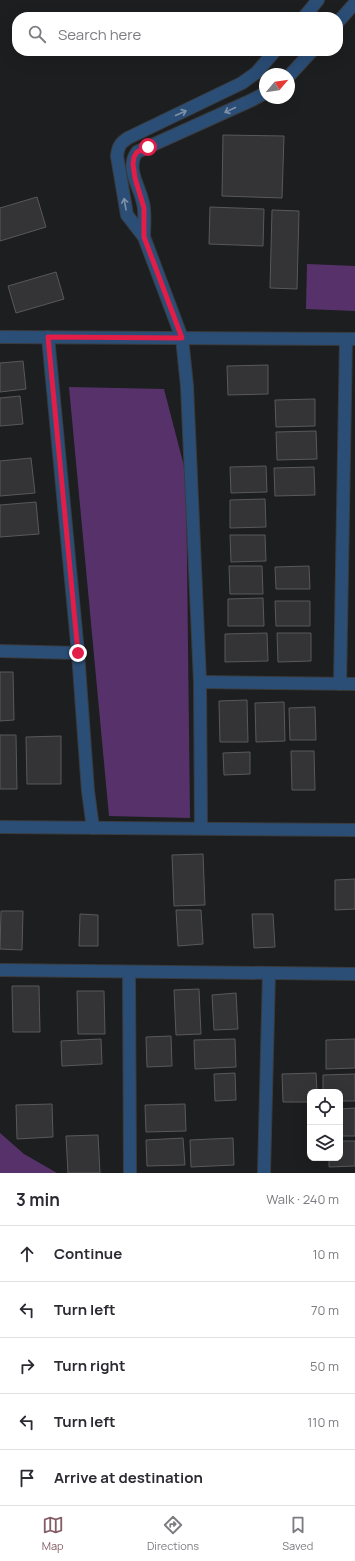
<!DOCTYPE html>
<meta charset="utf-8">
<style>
:root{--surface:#fff;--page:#f7f7f7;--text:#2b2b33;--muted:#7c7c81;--line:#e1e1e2;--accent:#855d66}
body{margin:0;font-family:Manrope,sans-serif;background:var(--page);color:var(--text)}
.controls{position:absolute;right:12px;bottom:12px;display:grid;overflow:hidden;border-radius:8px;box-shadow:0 4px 16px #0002}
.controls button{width:36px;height:36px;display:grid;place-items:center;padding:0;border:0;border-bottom:1px solid var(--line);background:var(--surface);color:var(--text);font:20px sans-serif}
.compass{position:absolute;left:259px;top:68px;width:36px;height:36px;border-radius:50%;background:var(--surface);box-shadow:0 4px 16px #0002;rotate:61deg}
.stop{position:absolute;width:12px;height:12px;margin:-9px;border:3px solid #e11d48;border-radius:50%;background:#fff}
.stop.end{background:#e11d48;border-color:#fff;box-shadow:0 1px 4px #0008}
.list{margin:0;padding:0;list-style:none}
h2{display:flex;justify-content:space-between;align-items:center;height:52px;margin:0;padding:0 16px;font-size:17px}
h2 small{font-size:13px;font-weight:400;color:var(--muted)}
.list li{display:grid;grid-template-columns:26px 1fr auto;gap:12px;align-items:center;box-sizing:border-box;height:56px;padding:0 16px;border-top:1px solid var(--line)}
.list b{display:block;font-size:15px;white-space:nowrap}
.list em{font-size:13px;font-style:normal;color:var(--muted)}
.icon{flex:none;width:22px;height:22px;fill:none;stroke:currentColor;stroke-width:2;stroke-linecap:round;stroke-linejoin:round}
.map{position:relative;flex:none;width:355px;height:1173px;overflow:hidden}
.search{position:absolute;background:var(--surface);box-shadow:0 4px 16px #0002;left:12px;right:12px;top:12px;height:44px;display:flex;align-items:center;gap:10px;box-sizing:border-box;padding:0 14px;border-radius:16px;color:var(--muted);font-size:15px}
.sheet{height:332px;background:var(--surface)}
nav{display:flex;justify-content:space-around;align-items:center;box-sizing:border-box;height:56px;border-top:1px solid var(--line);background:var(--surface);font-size:11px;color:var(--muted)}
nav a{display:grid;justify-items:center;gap:2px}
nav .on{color:var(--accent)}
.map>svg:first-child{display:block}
.green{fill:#57326a}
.building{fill:#343336;stroke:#59595c}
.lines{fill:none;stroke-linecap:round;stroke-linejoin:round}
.minor-casing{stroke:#3a3b3d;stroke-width:14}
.minor{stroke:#2b4e77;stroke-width:12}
.oneway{stroke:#7f91a6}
.route{stroke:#e11d48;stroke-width:5}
</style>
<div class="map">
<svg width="355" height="1173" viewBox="0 0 355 1173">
<rect width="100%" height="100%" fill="#1d1e20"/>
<!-- green -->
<g class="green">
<polygon points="307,264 355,266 355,311 306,309"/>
<polygon points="69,387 164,389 186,474 190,818 109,816"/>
<polygon points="0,1133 24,1154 57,1173 0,1173"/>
</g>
<!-- building -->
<g class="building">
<polygon points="223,135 284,136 282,198 222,196"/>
<polygon points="37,197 46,227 0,241 0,208"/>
<polygon points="210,207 264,209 263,246 209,244"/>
<polygon points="272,210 299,211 297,289 270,288"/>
<polygon points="56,272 64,299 16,313 8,286"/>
<polygon points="23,361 26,389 0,392 0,363"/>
<polygon points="268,365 268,394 228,395 227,366"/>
<polygon points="20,396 23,424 0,426 0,398"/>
<polygon points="315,399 315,426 276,427 275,400"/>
<polygon points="316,431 317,459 277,460 276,432"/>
<polygon points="31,458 35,493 0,496 0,461"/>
<polygon points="266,466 267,492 231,493 230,467"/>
<polygon points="314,467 315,495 275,496 274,468"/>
<polygon points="265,499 266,527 230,528 230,500"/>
<polygon points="36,502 39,534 0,537 0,505"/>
<polygon points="230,535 265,535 266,561 231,562"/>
<polygon points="229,566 262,566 263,594 230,594"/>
<polygon points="309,566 310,589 276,589 275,567"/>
<polygon points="263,598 264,626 228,626 228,599"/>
<polygon points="275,601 310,601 310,626 276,626"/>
<polygon points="267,633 268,661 225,662 225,634"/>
<polygon points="277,633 311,633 311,661 278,662"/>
<polygon points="0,672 13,672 14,720 0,721"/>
<polygon points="247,700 248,742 220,742 219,701"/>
<polygon points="284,702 285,741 256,742 255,703"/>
<polygon points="315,707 316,740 290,740 289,708"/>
<polygon points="0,735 16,735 17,789 0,789"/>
<polygon points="61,736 61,784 27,784 26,737"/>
<polygon points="291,751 314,751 315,790 292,790"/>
<polygon points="250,752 250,774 224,775 223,753"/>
<polygon points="203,854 205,905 174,906 172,855"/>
<polygon points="355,879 355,909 335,910 335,880"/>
<polygon points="176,910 201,910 203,944 178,946"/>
<polygon points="1,911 23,911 22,950 0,949"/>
<polygon points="80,914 98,915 98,946 79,946"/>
<polygon points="252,914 273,914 275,947 254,948"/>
<polygon points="12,986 39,986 40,1032 13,1032"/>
<polygon points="199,989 201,1034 176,1035 174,990"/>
<polygon points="77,991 104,991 105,1034 78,1034"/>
<polygon points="236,993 238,1029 214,1030 212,995"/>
<polygon points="171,1036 172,1066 147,1067 146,1037"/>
<polygon points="101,1039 102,1064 62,1066 61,1041"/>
<polygon points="235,1039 236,1067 195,1069 194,1040"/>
<polygon points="355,1039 355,1068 326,1069 326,1040"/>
<polygon points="235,1073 236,1100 215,1101 214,1074"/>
<polygon points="316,1073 317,1092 310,1092 310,1102 283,1102 282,1074"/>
<polygon points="355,1074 355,1101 340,1101 340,1092 323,1092 323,1075"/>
<polygon points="52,1104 53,1137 17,1139 16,1105"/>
<polygon points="185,1104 186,1131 146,1132 145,1105"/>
<polygon points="355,1108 355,1136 340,1136 340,1109"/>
<polygon points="98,1135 100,1173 68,1173 66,1136"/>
<polygon points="183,1138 185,1165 147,1166 146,1140"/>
<polygon points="233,1138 234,1165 191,1167 190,1140"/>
<polygon points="340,1141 355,1141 355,1166 329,1167 329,1158 340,1158"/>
</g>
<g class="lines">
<!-- minor casing -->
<g class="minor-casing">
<g id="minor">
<polyline points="304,17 318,0"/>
<polyline points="338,22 355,3"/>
<polyline points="289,76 312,51"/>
<path d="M144,237c0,-9 1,-19 0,-28 -1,-19 -20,-39 -7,-57l115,-52 13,-7"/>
<polyline points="0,337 355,339"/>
<polyline points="48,337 78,653 88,791 93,828"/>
<polyline points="0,651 78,653"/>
<polyline points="200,682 355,684"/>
<polyline points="340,684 346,339"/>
<polyline points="0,827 355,830"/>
<path d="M201,828l-1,-146 -13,-296 -5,-48 -38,-101 -17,-22 -10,-59c1,-9 3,-13 11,-18l114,-55 14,-10 19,-22"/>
<polyline points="0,970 355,974"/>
<polyline points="129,972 130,1173"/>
<polyline points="264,1173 269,973"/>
</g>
</g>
<!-- minor -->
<use href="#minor" class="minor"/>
</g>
<!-- one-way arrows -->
<defs><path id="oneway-shaft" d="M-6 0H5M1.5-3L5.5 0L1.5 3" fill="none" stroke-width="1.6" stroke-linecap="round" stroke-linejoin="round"/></defs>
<g class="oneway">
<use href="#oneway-shaft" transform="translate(230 110) rotate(155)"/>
<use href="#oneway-shaft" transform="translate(181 113) rotate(-24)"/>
<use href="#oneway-shaft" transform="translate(125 204) rotate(-100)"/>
</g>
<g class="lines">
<!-- route -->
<polyline class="route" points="78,653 48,337 182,338 144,237 144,208 135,178 133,164 134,157 137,152 148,147"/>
</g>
</svg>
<div class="controls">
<button><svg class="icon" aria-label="locate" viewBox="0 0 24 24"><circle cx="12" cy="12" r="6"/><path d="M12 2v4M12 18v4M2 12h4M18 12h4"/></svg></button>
<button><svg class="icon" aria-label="layers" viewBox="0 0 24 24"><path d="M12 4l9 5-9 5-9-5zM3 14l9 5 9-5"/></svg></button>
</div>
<svg class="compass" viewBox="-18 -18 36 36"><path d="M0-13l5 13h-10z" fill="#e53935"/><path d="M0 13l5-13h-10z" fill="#7c7c81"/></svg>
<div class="stop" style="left:148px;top:147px"></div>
<div class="stop end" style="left:78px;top:653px"></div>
<div class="search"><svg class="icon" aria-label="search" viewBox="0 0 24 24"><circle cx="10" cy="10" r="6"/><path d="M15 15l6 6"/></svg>Search here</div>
</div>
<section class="sheet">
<h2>3 min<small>Walk · 240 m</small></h2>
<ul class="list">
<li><svg class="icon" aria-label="ahead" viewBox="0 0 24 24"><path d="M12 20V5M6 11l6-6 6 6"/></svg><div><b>Continue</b></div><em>10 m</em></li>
<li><svg class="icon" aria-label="left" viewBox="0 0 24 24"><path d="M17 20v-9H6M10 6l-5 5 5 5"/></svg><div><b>Turn left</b></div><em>70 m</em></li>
<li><svg class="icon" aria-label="right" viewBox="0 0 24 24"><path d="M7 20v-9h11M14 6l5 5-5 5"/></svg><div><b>Turn right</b></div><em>50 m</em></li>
<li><svg class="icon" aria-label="left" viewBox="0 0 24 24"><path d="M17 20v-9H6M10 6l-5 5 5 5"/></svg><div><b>Turn left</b></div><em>110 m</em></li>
<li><svg class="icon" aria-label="arrive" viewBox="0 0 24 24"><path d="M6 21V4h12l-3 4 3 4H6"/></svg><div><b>Arrive at destination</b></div></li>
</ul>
</section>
<nav>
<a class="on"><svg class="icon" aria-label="map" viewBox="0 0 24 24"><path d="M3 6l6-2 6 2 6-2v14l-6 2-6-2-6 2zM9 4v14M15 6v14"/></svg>Map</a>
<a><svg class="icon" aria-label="directions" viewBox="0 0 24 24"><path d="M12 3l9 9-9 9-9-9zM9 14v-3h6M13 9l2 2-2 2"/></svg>Directions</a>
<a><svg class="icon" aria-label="saved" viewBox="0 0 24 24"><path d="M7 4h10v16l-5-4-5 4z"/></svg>Saved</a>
</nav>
